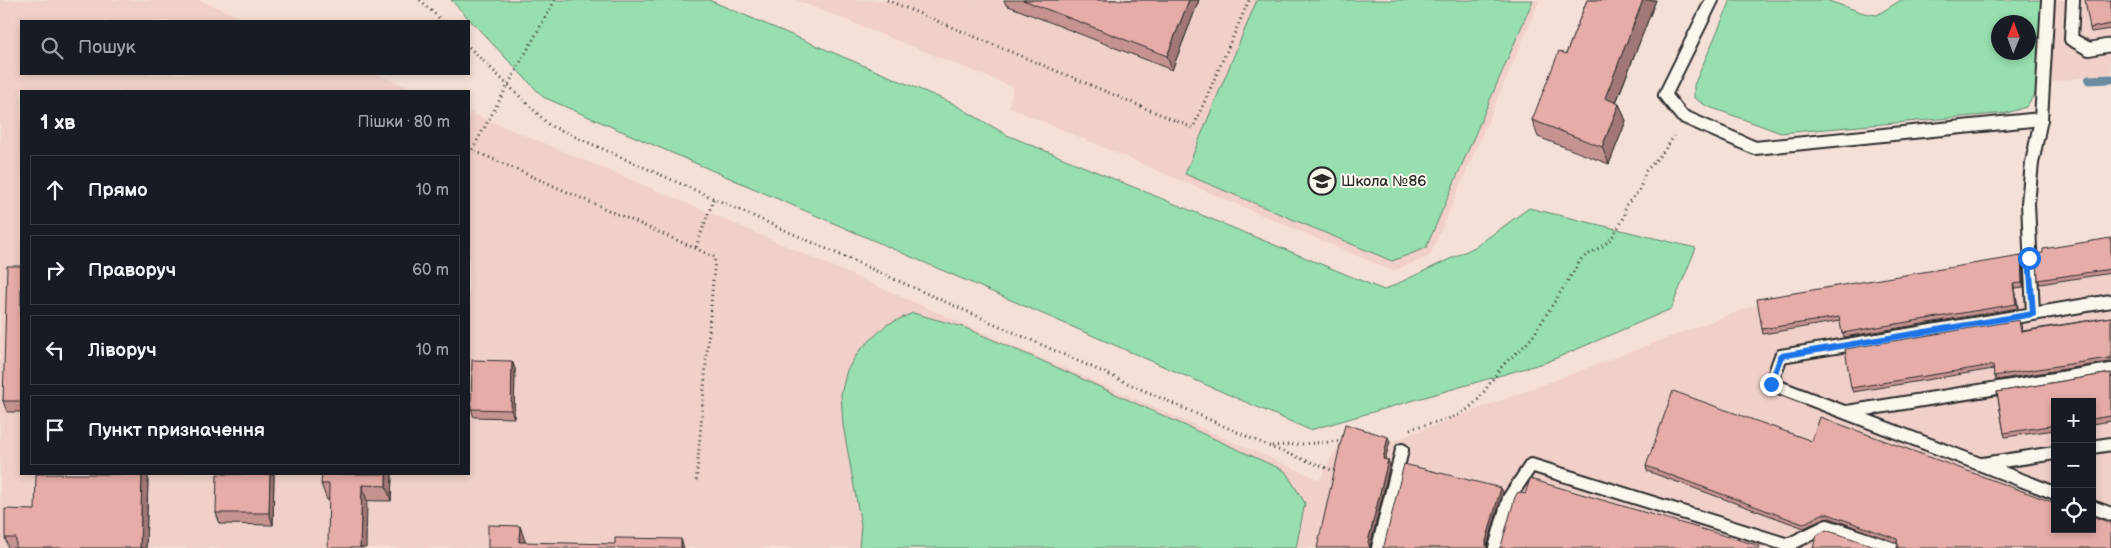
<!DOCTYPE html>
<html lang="uk">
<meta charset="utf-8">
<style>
:root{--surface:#171b24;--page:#242831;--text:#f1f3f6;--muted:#9ea1a6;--line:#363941}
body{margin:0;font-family:"Balsamiq Sans",sans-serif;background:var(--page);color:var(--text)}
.controls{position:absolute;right:15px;bottom:15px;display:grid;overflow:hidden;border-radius:0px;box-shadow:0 2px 8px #0003}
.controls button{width:45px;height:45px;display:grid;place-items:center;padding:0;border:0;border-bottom:1px solid var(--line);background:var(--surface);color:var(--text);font:25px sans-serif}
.compass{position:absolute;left:1991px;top:15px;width:45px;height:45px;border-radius:50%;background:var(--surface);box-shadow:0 2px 8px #0003;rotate:1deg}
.stop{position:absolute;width:15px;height:15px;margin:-11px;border:4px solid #1a73e8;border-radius:50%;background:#fff}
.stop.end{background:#1a73e8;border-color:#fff;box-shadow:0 1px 5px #0008}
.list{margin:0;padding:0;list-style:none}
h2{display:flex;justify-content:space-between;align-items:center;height:65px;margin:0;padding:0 20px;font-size:21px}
h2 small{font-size:16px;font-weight:400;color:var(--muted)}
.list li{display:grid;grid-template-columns:32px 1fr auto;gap:15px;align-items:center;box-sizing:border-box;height:70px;margin:0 10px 10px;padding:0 10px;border:1px solid var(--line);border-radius:0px}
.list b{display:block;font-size:19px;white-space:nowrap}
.list em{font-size:16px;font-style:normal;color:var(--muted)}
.icon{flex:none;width:28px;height:28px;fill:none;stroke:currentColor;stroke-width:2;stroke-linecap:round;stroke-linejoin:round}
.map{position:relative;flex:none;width:2111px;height:548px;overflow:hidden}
.search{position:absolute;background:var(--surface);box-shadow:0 2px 8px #0003;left:20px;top:20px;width:450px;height:55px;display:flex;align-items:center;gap:12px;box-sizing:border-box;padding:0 18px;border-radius:0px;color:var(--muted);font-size:19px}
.panel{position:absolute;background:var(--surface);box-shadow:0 2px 8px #0003;left:20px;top:90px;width:450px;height:385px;border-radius:0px}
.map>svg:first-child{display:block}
.built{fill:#f0d0c9;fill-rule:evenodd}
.green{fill:#97dfae;stroke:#61856c;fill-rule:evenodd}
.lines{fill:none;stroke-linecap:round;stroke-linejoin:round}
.stream{stroke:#6a8ba2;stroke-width:9}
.lane-casing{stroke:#2b2b2b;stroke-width:16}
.path{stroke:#2b2b2b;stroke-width:3;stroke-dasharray:1 4;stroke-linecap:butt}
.lane{stroke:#fbf7ec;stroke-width:12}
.wall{fill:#c69490;stroke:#2b2b2b}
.shaded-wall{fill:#a17875;stroke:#2b2b2b}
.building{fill:#e6aca7;stroke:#2b2b2b}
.route{stroke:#1a73e8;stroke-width:6}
.labels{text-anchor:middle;stroke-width:4;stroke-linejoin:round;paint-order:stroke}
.poi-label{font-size:15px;fill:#2b2b2b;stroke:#fbf7ec;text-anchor:start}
</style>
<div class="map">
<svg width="2111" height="548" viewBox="0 0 2111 548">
<rect width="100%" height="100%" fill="#f5e0d7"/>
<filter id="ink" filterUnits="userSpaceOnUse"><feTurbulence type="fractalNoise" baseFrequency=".02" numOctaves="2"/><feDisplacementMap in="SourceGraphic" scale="10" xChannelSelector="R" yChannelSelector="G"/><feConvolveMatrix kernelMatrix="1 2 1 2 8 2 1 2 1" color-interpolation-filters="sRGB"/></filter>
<g filter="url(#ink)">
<!-- built -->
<g class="built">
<path d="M0,0h199l51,21h-229v53h355l42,17h-397v383h448v-362l239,100 612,268 27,-52 43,14 368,-138 253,-41 34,-10 66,-10v305h-2111zM2055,402h37v127h-37z"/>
<polygon points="796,0 1540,0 1430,256 1393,271 1009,107 1013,87"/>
<polygon points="2055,0 2111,0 2111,73 2051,82"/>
</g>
<!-- green -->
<g class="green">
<polygon points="451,0 709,0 952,103 1007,135 1384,290 1475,247 1529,208 1696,248 1671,309 1547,362 1310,430 543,97"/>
<polygon points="1257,0 1533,0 1426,248 1392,261 1185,174"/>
<path d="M1731,0h95l38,13 13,2 24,-15h141l-5,91 -11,16 -19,6 -226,20 -74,-27 -13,-8v-13zM1998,22h30v30h-30z"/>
<polygon points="913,313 963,327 1047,363 1285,471 1305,503 1296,548 859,548 861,525 843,425 841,394 847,370 859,351 886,325"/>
</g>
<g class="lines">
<!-- stream -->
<polyline class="stream" points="2089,80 2111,79"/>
<!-- lane casing -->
<g class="lane-casing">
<g id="lane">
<polyline points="1712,0 1665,95 1682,116 1755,148 2041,119"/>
<polyline points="2073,0 2071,39 2089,49 2111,45"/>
<polyline points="2033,314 2028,203 2032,163 2041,119 2048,0"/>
<polyline points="1847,412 2111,370"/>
<polyline points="2092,447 2111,444"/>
<polyline points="1983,464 2055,453"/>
<polyline points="2055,493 1771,384 1781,356 2111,301"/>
<polyline points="2092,507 2111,514"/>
<polyline points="1378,548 1402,450"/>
<polyline points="1495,548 1509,498 1531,465 1788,545"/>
<polyline points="1787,548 1788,545 1827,526 1892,548"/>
</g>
</g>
<!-- path -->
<g class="path">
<polyline points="420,0 442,21"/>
<polyline points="555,0 472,150 715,257 696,484"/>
<polyline points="887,0 1193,128 1249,0"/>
<polyline points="469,47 549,125 1273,448 1337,472"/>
<polyline points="696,247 714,198"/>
<path d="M1410,429c17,-6 35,-7 52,-16 20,-12 28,-33 43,-50 9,-9 20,-16 28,-27l49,-78 19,-11 10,-8 6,-9 8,-14v-10l14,-15 7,-20 18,-20 10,-15"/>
<polyline points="1272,446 1345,441"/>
</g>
<!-- lane -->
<use href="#lane" class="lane"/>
</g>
<!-- wall -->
<g class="wall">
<polygon points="1004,0 1199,0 1172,70 1006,5"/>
<polygon points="1587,0 1656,0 1616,103 1619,104 1626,121 1609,164 1538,137 1532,120 1566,54"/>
<polygon points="2111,0 2111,29 2091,32 2090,28"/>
<polygon points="2111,238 2111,273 2040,284 2038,280"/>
<polygon points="2021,256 2022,261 2024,287 2015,288 2018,308 1844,337 1840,321 1763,334 1762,329"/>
<polygon points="21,266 21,412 7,412 3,401"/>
<polygon points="2111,317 2111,363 2110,362 1996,380 1993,369 1853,392 1851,388 2021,324 2022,331"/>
<polygon points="512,361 515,369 514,418 474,417 471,409"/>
<polygon points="2111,373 2111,421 2092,424 2092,402 2055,402 2055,430 2005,437 2004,433 1997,392"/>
<polygon points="1812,441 2055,503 1898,547 1897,543 1830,518 1823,519 1804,528 1647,471 1646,466"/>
<polygon points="274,474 273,525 220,524 216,513"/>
<polygon points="392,474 391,501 327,500 321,484"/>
<polygon points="148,477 146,548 8,548 5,538 35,510"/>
</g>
<!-- shaded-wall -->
<g class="shaded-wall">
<polygon points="1189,0 1199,0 1172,70 1167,56"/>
<polygon points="1643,0 1656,0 1611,115 1605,98"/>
<polygon points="1619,104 1626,121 1609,164 1602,147"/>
<polygon points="2021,256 2022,261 2024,287 2022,283"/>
<polygon points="2013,284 2015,288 2018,308 2016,304"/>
<polygon points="512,361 515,369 514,418 511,410"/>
<polygon points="1388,437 1390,442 1384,463 1383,459"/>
<polygon points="1388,460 1390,465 1370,547 1368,542"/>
<polygon points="142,474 146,474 148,477 146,548 140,548"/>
<polygon points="270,474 274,474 273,525 269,513"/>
<polygon points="386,474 392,474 391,501 386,486"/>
<polygon points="362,485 367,501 366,548 360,548"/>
<polygon points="1501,488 1503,492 1487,546 1487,548 1486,546 1486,541"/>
<polygon points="520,526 525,541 525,548 519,542"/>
<polygon points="681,539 684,548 681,548"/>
</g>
<!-- building -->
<g class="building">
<polygon points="1023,0 1189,0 1167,56"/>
<polygon points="1587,0 1643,0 1605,98 1619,104 1602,147 1532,120 1559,51 1566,54"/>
<polygon points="2085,0 2111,0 2111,24 2090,28"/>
<polygon points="2111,238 2111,269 2038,280 2037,254 2043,253 2043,249"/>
<polygon points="2021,256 2022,283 2013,284 2016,304 1842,333 1839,317 1762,329 1757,299"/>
<polygon points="7,266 21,266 21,401 3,401"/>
<polygon points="2111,317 2111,359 2108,358 1994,376 1993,365 1851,388 1845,349 2019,320 2021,332"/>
<polygon points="472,360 512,361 511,410 471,409"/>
<polygon points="2111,373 2111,416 2092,419 2092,402 2055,402 2055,425 2004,433 1997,392"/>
<polygon points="1673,391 1812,441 1820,417 2055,503 2055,529 2092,529 2092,516 2111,523 2111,548 1896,548 1898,547 1897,539 1828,514 1822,514 1803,524 1646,466"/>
<polygon points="1345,424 1388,437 1383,459 1388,460 1368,542 1370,548 1317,548"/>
<polygon points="1404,464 1501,488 1486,541 1486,546 1488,548 1382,548 1384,546"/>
<polygon points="36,474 142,474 140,548 16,548 16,538 5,538 5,509 35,510"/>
<polygon points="217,474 270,474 269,513 216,513"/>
<polygon points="322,474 386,474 386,486 362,485 360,548 328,548 329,484 321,484"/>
<polygon points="1530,479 1760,546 1759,548 1499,548 1501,546 1515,497 1518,492 1525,494"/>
<polygon points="488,525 520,526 519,542 615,544 615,538 681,539 681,548 488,548"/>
<polygon points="1826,530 1880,548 1813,548 1817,535"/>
</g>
</g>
<g class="lines" filter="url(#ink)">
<!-- route -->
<polyline class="route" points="1771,384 1781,356 2033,314 2029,258"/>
</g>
<!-- icons -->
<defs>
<g id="school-ring" transform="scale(1.4375)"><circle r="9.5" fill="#fbf7ec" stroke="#2b2b2b" stroke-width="1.5"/><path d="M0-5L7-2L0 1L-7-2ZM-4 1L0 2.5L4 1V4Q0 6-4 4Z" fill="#2b2b2b"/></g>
</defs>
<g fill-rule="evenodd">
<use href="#school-ring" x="1322" y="181"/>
</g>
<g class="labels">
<!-- poi labels -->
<g class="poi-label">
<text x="1341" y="186">Школа №86</text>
</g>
</g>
</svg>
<div class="controls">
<button>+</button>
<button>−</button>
<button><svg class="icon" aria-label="locate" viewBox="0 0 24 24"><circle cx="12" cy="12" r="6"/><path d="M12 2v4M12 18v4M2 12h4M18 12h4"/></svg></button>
</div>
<svg class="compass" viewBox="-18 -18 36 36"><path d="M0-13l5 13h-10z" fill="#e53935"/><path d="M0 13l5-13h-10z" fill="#9ea1a6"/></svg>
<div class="stop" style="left:2029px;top:258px"></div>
<div class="stop end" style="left:1771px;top:384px"></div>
<div class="search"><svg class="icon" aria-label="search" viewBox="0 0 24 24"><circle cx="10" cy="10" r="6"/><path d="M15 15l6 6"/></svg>Пошук</div>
<section class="panel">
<h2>1 хв<small>Пішки · 80 m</small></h2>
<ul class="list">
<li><svg class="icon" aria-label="ahead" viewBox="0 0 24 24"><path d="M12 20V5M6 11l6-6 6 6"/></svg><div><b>Прямо</b></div><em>10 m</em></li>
<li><svg class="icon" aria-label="right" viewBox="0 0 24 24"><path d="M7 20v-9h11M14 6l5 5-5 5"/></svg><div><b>Праворуч</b></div><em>60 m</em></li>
<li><svg class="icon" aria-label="left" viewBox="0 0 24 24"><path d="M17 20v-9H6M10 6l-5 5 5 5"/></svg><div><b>Ліворуч</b></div><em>10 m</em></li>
<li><svg class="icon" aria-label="arrive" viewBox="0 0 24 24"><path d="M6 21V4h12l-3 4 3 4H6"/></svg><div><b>Пункт призначення</b></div></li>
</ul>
</section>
</div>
